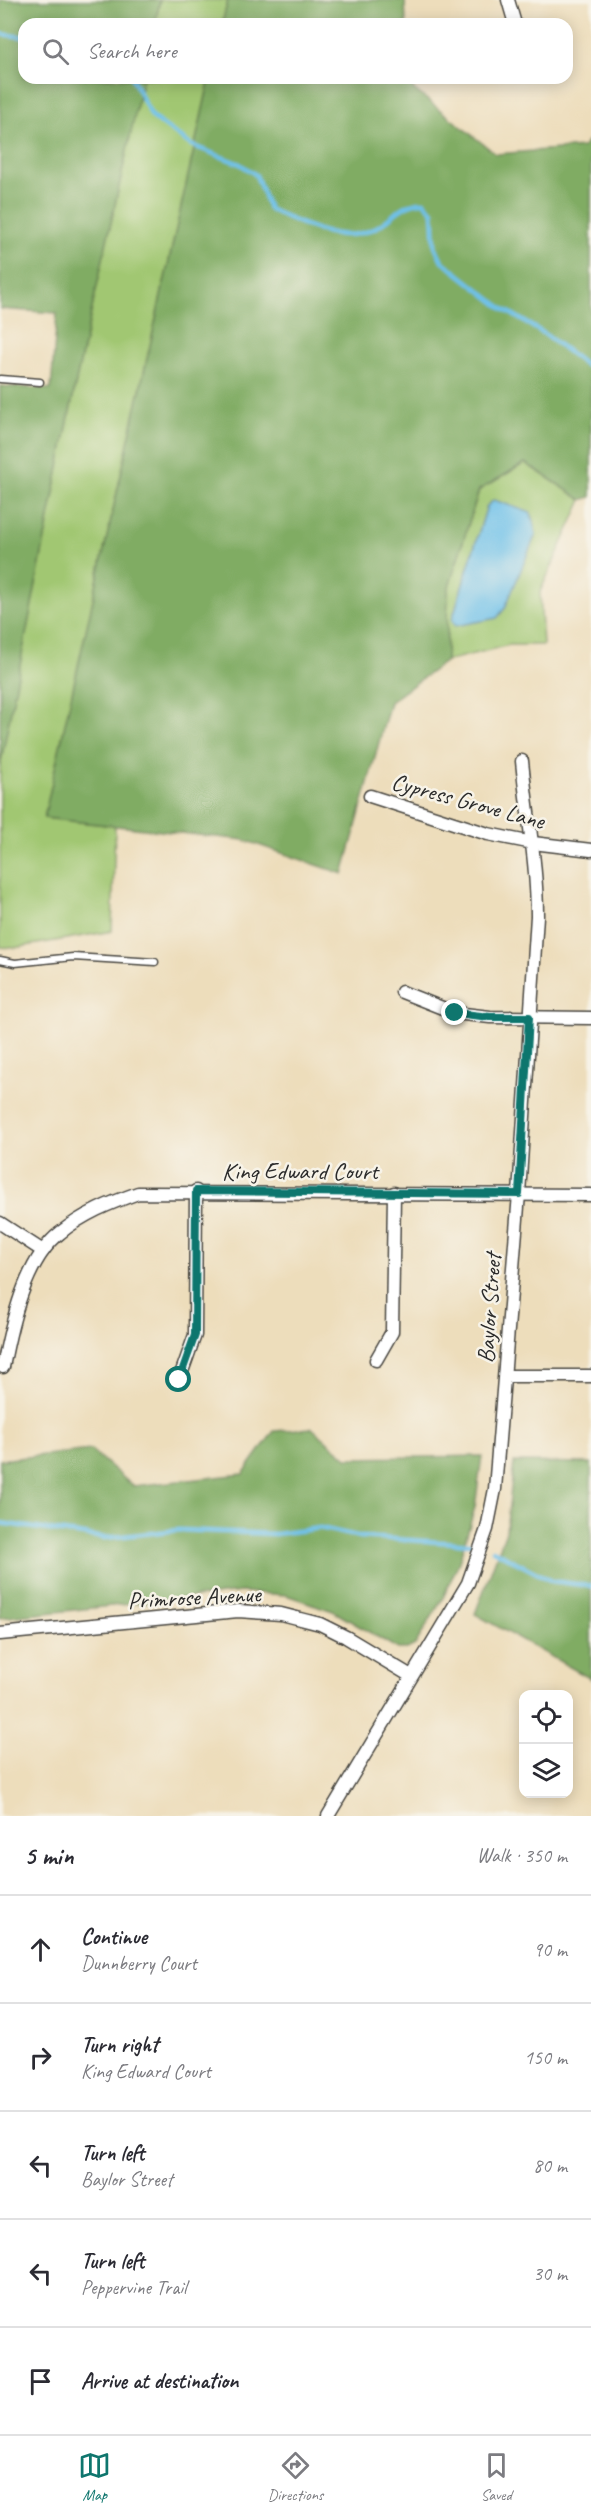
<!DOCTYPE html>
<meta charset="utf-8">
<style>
:root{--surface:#fff;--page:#f7f7f7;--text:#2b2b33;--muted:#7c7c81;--line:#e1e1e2;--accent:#0f766e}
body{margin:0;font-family:Caveat,sans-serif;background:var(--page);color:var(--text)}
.controls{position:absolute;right:18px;bottom:18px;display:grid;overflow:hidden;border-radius:12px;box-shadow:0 3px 15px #0003}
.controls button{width:54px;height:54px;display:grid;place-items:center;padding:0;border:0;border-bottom:2px solid var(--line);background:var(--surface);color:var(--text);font:30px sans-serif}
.stop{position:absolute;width:18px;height:18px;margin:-14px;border:4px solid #0f766e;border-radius:50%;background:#fff}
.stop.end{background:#0f766e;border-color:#fff;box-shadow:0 2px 6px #0008}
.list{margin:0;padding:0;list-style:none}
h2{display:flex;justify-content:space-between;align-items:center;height:78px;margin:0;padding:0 24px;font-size:26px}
h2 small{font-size:20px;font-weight:400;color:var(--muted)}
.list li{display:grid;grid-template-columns:39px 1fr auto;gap:18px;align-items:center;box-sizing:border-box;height:108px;padding:0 24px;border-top:2px solid var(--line)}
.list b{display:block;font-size:22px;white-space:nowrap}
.list p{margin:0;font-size:20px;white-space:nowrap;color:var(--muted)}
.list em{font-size:20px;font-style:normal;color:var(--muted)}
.icon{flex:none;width:33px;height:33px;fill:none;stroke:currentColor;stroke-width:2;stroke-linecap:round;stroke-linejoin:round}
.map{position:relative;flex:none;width:591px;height:1816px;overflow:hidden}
.search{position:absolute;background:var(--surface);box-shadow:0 3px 15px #0003;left:18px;right:18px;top:18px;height:66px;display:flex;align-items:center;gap:15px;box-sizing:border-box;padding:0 21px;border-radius:18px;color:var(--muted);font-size:22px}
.sheet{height:618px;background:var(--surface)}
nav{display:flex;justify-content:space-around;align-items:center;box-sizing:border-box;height:84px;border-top:2px solid var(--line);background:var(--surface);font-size:16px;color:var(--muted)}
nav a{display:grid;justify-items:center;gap:3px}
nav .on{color:var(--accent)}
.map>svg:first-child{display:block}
.green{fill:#a1c772;stroke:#66794e;stroke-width:1.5;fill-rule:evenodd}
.forest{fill:#80ac64;stroke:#566c48;stroke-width:1.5}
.water{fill:#6ec1ea;stroke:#4c768a;stroke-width:1.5}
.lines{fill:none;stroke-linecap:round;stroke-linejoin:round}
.stream{stroke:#6ec1ea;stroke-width:4.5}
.service-casing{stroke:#484641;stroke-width:9}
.minor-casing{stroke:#484641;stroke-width:15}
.service{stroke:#fff;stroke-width:6}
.minor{stroke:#fff;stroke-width:12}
.route{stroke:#0f766e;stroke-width:8}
.labels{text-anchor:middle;stroke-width:5;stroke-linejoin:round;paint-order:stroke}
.street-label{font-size:24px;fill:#2b2b2b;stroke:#f7f3e8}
</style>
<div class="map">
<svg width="591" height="1816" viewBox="0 0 591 1816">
<rect width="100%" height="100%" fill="#f7f3e8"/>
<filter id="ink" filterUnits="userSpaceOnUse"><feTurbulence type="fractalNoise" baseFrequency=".0167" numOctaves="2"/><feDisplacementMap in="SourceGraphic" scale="12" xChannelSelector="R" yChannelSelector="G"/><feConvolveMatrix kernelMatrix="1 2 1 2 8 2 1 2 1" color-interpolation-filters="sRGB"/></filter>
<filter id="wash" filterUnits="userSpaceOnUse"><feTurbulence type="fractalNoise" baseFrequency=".008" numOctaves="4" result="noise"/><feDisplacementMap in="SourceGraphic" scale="24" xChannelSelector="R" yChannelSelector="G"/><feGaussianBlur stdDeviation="1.35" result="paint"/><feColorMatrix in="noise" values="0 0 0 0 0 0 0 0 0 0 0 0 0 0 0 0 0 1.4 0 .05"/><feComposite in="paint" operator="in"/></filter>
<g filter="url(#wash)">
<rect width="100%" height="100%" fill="#edddbb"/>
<!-- green -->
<g class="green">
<polygon points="160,0 228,0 222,24 155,24"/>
<polygon points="143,78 210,78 44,818 115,826 112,931 14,948 0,947 0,766 77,376"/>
<path d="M525,463l57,37 -42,92 3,53h-34l-63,16 2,-71 31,-100zM494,500l42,34 -22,51 -62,35 35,-114z"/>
</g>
<!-- forest -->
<g class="forest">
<polygon points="0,0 160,0 155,24 24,24 24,78 143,78 77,376 0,766 0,386 51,389 57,313 0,309"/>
<polygon points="228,0 405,0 406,24 222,24"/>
<polygon points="210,78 411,78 411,87 496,154 583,147 591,138 591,497 582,500 525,463 479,490 448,590 446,661 390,702 343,874 244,840 44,818"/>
<polygon points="312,1428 347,1458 482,1456 475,1507 459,1562 442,1600 415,1645 407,1649 398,1649 333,1611 286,1595 242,1592 0,1618 0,1460 91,1450 133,1486 243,1474 274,1431"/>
<polygon points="514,1462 591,1463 591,1679 475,1614 506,1531"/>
</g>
<!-- water -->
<polygon class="water" points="494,500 531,513 536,534 505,608 497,618 455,626 452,620 487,506"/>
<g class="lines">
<!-- stream -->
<g class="stream">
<polyline points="0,34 24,37"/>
<path d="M132,78l20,39 39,28 49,19 16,11 13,34c33,15 76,40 111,16 15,-10 26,-24 44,-23l9,10 2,34 7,15 60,47 41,25 48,36"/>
<polyline points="0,1523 105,1538 179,1530 276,1534 320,1528 361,1537 472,1544"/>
<polyline points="493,1550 552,1581 591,1586"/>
</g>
</g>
</g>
<g filter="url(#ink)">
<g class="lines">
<!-- service casing -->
<g class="service-casing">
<g id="service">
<polyline points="0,379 40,382"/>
<polyline points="0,960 15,963 73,957 155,962"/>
</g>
</g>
<!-- minor casing -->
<g class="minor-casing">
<g id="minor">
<polyline points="508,0 515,24"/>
<polyline points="370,796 488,834 533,843 591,850"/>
<polyline points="402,992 455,1013 490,1017 591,1018"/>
<polyline points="0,1223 43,1251"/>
<polyline points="376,1360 392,1332 394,1193"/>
<path d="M3,1367c8,-42 22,-107 57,-134 23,-19 50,-30 78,-40l453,2"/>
<polyline points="505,1376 591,1376"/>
<polyline points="179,1380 195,1335 196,1191"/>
<polyline points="0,1634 238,1611 281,1614 320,1624 346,1637 411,1676"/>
<path d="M328,1816l140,-233 19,-54 8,-40 24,-295 18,-278c0,-52 -10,-102 -15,-155"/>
</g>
</g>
<!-- service -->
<use href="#service" class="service"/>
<!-- minor -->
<use href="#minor" class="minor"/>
</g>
</g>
<g class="lines" filter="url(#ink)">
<!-- route -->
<polyline class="route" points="179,1380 195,1335 196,1191 519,1194 529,1017 490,1017 455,1013"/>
</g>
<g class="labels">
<!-- street labels -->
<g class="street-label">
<text transform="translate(468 801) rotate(15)" y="8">Cypress Grove Lane</text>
<text x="300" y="1179">King Edward Court</text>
<text transform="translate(489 1308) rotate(-86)" y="8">Baylor Street</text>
<text transform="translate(194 1597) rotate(-3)" y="8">Primrose Avenue</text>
</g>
</g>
</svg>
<div class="controls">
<button><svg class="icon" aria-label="locate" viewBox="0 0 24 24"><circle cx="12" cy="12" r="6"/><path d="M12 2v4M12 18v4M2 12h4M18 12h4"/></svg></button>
<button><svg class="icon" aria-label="layers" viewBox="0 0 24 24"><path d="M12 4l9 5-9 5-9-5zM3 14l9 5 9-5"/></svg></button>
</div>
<div class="stop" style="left:179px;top:1380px"></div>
<div class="stop end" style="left:455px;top:1013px"></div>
<div class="search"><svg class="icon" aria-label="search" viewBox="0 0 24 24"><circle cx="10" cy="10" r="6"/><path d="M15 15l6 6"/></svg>Search here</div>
</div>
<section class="sheet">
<h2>5 min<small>Walk · 350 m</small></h2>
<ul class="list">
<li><svg class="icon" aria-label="ahead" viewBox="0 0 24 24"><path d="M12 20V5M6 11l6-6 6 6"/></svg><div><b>Continue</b><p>Dunnberry Court</p></div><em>90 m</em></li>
<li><svg class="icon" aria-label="right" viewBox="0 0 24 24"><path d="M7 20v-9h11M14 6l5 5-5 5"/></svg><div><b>Turn right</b><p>King Edward Court</p></div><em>150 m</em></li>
<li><svg class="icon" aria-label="left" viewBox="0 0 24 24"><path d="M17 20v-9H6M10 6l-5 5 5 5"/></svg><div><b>Turn left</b><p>Baylor Street</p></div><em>80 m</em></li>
<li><svg class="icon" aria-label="left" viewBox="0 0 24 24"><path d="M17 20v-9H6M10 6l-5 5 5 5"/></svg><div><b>Turn left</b><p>Peppervine Trail</p></div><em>30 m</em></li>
<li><svg class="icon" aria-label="arrive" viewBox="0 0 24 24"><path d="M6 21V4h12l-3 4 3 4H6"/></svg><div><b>Arrive at destination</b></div></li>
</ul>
</section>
<nav>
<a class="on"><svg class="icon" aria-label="map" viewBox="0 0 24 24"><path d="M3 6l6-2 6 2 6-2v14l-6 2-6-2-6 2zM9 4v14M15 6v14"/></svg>Map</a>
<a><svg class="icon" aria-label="directions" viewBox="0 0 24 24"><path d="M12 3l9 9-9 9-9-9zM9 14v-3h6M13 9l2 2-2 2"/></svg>Directions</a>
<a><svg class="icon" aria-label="saved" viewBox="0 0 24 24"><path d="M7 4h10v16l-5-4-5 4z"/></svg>Saved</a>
</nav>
